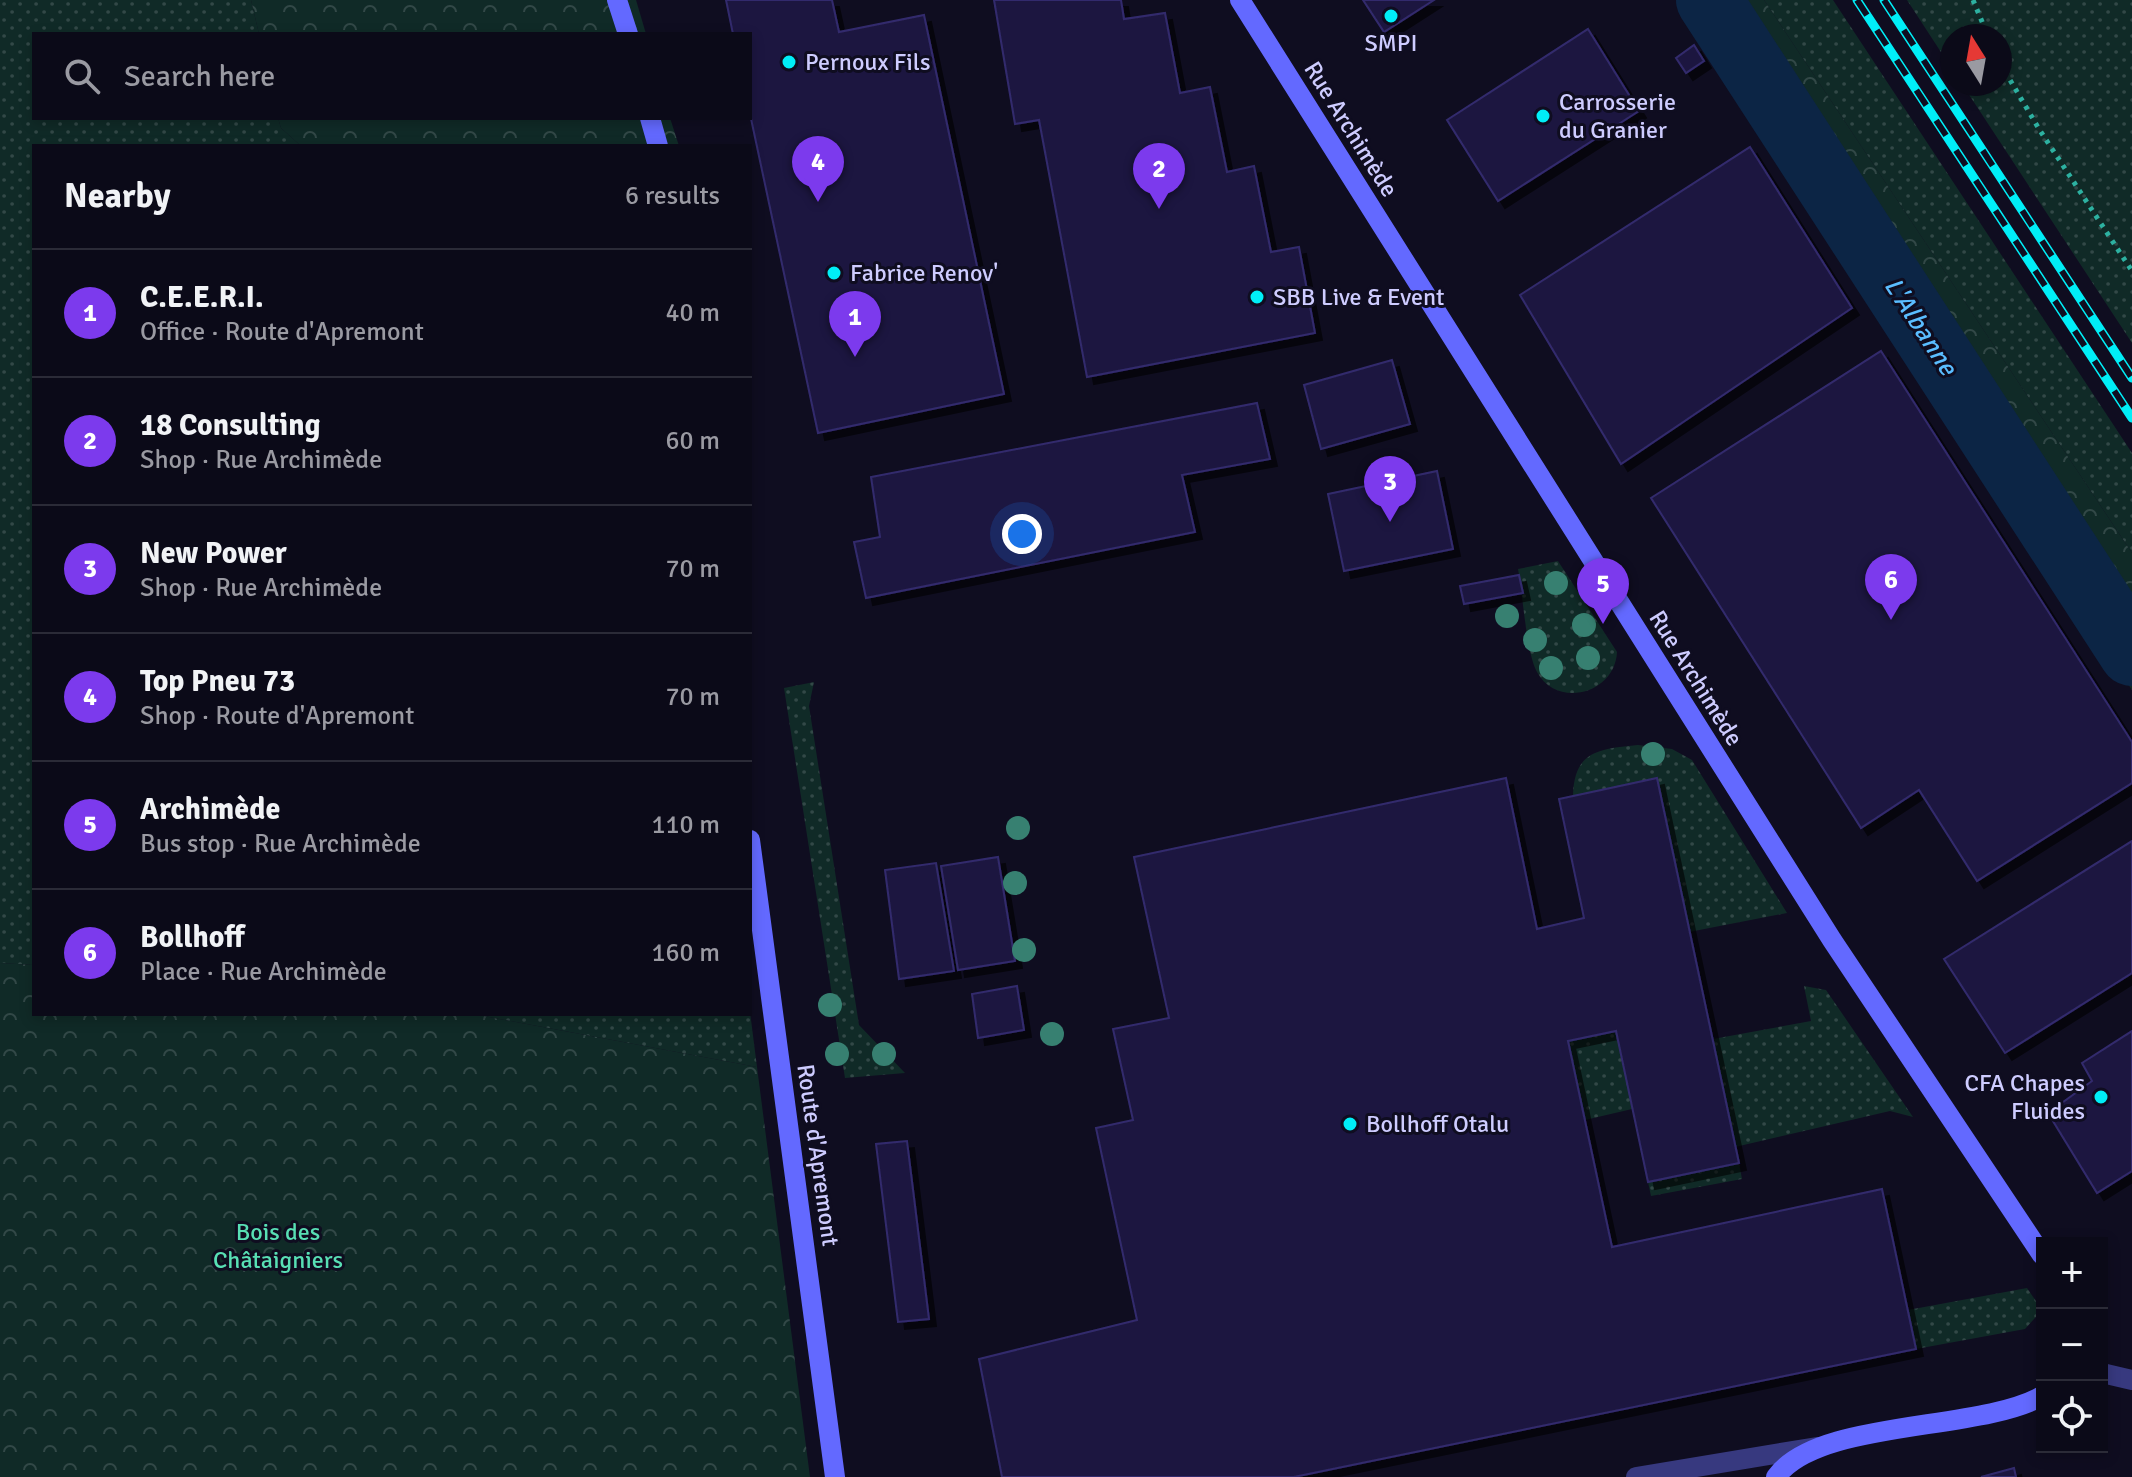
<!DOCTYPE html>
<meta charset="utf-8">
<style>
:root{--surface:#0b0a18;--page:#141321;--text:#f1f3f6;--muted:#9a9aa2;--line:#2b2b37;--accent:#7c3aed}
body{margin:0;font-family:Signika,sans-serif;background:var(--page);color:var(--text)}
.controls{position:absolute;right:24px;bottom:24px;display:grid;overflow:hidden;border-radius:0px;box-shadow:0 4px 12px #0003}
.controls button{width:72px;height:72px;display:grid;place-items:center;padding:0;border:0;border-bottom:2px solid var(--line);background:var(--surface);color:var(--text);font:40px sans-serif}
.compass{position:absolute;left:1940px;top:24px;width:72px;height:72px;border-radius:50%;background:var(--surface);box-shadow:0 4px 12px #0003;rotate:349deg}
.you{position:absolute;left:1022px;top:534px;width:28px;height:28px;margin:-20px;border:6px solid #fff;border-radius:50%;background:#1a73e8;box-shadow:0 0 0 12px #1a73e833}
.badge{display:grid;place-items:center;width:52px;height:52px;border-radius:50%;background:var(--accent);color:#fff;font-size:26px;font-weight:700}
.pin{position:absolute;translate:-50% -66px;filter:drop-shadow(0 2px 4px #0008)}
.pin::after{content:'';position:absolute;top:42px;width:28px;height:24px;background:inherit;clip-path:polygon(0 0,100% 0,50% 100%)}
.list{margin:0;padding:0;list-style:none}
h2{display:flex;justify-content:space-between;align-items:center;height:104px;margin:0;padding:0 32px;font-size:34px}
h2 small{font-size:26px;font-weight:400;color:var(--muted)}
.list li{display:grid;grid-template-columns:52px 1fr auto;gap:24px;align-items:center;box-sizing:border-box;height:128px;padding:0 32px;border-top:2px solid var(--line)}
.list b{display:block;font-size:30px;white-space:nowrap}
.list p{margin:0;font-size:26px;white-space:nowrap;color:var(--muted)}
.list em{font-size:26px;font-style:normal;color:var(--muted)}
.icon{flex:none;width:44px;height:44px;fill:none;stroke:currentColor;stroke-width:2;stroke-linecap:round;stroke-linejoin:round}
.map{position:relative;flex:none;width:2132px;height:1477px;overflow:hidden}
.search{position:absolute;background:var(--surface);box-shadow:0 4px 12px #0003;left:32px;top:32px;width:720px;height:88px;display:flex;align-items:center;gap:20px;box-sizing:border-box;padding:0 28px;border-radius:0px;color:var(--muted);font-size:30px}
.panel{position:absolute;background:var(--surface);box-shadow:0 4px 12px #0003;left:32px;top:144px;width:720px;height:872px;border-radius:0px}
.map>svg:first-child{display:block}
.grass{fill:url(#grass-dots)}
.forest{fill:url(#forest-crowns)}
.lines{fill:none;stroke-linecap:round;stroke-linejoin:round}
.river{stroke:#0c2545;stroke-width:66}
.building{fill:#1e1941;stroke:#332b6d;stroke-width:2;filter:url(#shadow)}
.path{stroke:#2db1a1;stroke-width:5;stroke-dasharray:4 6;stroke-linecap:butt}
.street{stroke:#37397f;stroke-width:20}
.secondary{stroke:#6369ff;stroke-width:20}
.rail-casing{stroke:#00eef7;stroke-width:9}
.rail{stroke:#0f0d20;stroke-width:6;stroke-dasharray:18;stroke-linecap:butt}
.tree{fill:#378071}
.poi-dot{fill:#00eef7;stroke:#0f0d20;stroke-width:3}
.labels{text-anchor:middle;stroke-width:6;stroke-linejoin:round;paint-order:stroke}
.poi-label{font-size:24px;fill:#ceccff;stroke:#0f0d20;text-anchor:start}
.street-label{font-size:24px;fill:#ceccff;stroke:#0f0d20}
.park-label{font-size:24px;fill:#58dfb4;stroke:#0f0d20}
.water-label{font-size:26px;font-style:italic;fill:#5abdff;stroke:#0f0d20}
</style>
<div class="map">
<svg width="2132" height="1477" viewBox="0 0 2132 1477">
<defs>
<pattern id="grass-dots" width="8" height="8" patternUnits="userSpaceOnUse" patternTransform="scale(2)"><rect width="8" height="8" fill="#102a27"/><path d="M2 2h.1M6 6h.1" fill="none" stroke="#324847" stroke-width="1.8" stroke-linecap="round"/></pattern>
<pattern id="forest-crowns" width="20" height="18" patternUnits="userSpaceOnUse" patternTransform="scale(2)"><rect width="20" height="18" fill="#102a27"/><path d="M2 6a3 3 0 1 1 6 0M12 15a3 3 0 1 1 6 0" fill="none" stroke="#324847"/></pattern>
<filter id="shadow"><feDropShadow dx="7" dy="7" stdDeviation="0" flood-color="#0009"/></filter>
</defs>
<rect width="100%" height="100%" fill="#0f0d20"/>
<!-- grass -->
<g class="grass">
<polygon points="0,0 251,0 259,34 34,34 34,118 278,118 281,128 301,146 34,146 34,965 0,963"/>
<polygon points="1764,0 1833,0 2132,453 2132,553"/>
<polygon points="1907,0 2132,0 2132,343 1962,84 2000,84 2000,36 1952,36 1952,69"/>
<path d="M1558,561l59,91c-2,42 -60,57 -80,20 -11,-20 -14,-78 -19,-103z"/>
<polygon points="814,682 809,706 859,1025 905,1073 845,1078 784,688"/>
<path d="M1638,745l34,4 20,11 95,153 -98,19 -32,-153 -84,17c1,-46 27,-47 65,-51z"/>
<polygon points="1804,986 1826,990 1913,1117 1890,1111 1735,1147 1713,1039 1811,1021"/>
<polygon points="750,1012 757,1067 473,1014 750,1014"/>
<polygon points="1616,1031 1632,1109 1585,1120 1568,1041"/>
<polygon points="1739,1163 1742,1179 1651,1196 1648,1182"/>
<polygon points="2027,1288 2042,1310 2025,1329 1916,1349 1908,1310"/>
</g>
<!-- forest -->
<g class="forest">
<polygon points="251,0 636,0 646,34 259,34"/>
<polygon points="1681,0 1764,0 2132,553 2132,690"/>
<polygon points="278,118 670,118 679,146 301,146 281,128"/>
<polygon points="0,963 34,965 34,1014 473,1014 757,1067 810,1477 0,1477"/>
</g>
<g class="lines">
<!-- river -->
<polyline class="river" points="1709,0 2132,653"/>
</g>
<!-- building -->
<g class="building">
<polygon points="726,0 832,0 839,32 924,15 1004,394 818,433 750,114 750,34 733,34"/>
<polygon points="994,0 1121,0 1124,19 1165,13 1180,93 1210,87 1227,172 1254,166 1271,252 1299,247 1315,333 1087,377 1039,120 1015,124"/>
<polygon points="1363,0 1434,0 1384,32"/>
<polygon points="1588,29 1639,111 1498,201 1447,120"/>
<polygon points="1694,45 1704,61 1686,73 1676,58"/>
<polygon points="1750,147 1852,308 1621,464 1520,295"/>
<polygon points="1881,351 2132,742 2132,783 1977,881 1919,790 1861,828 1651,498"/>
<polygon points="1392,360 1410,424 1321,449 1304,385"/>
<polygon points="1257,403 1270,459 1182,475 1195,532 866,598 854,542 880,537 871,477"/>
<polygon points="1437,471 1453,549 1344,571 1328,494"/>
<polygon points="1519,575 1523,593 1464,604 1460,586"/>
<polygon points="1506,778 1537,929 1584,918 1559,799 1657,778 1739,1163 1648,1182 1616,1031 1568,1041 1612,1247 1882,1189 1916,1349 1294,1477 1002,1477 979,1359 1137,1320 1096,1128 1133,1120 1113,1029 1169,1018 1134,857"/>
<polygon points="2132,841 2132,973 2005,1053 1944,959"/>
<polygon points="998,857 1015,961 958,970 941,866"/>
<polygon points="936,863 954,971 899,979 885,870"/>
<polygon points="1017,986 1024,1030 978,1038 972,994"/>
<polygon points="2132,1031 2132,1171 2097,1193 2048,1113 2092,1081 2082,1063"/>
<polygon points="907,1141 929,1319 898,1322 876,1144"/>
<polygon points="2014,1468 2016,1477 1981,1477"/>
</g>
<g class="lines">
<!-- path -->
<g class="path">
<polyline points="1973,0 1988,36"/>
<polyline points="2000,63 2039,129 2132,271"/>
</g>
<!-- street -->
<g class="street">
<polyline points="2102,1373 2132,1380"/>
<polyline points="1636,1477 1817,1447"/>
</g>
<!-- secondary -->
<g class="secondary">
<polyline points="617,0 628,34"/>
<polyline points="1240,0 1832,940 2042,1255"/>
<polyline points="650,118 658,146"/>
<polyline points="750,840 835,1477"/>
<path d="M1776,1477c42,-58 202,-45 266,-81"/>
</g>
<!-- rail casing -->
<g class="rail-casing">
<g id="rail">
<polyline points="1857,0 2132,418"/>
<polyline points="1884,0 2132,378"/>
</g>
</g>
<!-- rail -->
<use href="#rail" class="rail"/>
</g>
<!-- trees -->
<g class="tree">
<circle cx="1556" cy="583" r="12"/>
<circle cx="1507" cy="616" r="12"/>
<circle cx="1584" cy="625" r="12"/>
<circle cx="1535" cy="640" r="12"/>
<circle cx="1588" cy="658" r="12"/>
<circle cx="1551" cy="668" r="12"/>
<circle cx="1653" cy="754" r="12"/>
<circle cx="1018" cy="828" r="12"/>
<circle cx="1015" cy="883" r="12"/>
<circle cx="1024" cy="950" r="12"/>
<circle cx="830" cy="1005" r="12"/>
<circle cx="1052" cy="1034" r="12"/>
<circle cx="837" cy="1054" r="12"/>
<circle cx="884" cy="1054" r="12"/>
</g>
<!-- markers -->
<g class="poi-dot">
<circle cx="1391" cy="16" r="8"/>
<circle cx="789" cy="62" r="8"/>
<circle cx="1543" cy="116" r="8"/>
<circle cx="834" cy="273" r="8"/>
<circle cx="1257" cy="297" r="8"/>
<circle cx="2101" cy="1097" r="8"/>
<circle cx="1350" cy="1124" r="8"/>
</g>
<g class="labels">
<!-- poi labels -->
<g class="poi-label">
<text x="1391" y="51" text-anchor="middle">SMPI</text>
<text x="805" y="70">Pernoux Fils</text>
<text x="1559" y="110">Carrosserie<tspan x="1559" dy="28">du Granier</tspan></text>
<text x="850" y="281">Fabrice Renov'</text>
<text x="1273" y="305">SBB Live &amp; Event</text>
<text x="2085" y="1091" text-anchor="end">CFA Chapes<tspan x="2085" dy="28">Fluides</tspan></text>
<text x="1366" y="1132">Bollhoff Otalu</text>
</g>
<!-- street labels -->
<g class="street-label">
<text transform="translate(1351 129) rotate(58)" y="8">Rue Archimède</text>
<text transform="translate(1696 678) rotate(58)" y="8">Rue Archimède</text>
<text transform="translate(818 1155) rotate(82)" y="8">Route d'Apremont</text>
</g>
<!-- park labels -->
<g class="park-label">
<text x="278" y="1240">Bois des<tspan x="278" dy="28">Châtaigniers</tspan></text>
</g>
<!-- water labels -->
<g class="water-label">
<text transform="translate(1921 326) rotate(57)" y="9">L'Albanne</text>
</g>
</g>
</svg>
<div class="controls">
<button>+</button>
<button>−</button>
<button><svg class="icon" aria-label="locate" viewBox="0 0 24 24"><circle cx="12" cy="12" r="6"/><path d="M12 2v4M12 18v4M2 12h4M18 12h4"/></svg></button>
</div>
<svg class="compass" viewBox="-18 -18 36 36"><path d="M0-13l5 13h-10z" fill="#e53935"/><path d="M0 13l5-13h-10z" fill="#9a9aa2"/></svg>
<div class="you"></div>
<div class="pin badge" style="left:855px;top:357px">1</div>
<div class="pin badge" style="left:1159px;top:209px">2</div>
<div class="pin badge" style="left:1390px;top:522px">3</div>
<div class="pin badge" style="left:818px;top:202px">4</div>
<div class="pin badge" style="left:1603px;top:624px">5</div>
<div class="pin badge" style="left:1891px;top:620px">6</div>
<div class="search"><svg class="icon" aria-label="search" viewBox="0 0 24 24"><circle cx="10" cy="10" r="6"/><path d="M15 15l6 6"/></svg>Search here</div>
<section class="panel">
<h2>Nearby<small>6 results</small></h2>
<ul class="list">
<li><span class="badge">1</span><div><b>C.E.E.R.I.</b><p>Office · Route d'Apremont</p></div><em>40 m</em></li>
<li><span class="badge">2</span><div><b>18 Consulting</b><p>Shop · Rue Archimède</p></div><em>60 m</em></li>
<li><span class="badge">3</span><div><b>New Power</b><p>Shop · Rue Archimède</p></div><em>70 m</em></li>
<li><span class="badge">4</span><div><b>Top Pneu 73</b><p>Shop · Route d'Apremont</p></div><em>70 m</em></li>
<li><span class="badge">5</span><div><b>Archimède</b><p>Bus stop · Rue Archimède</p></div><em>110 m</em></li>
<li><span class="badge">6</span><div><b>Bollhoff</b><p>Place · Rue Archimède</p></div><em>160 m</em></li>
</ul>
</section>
</div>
